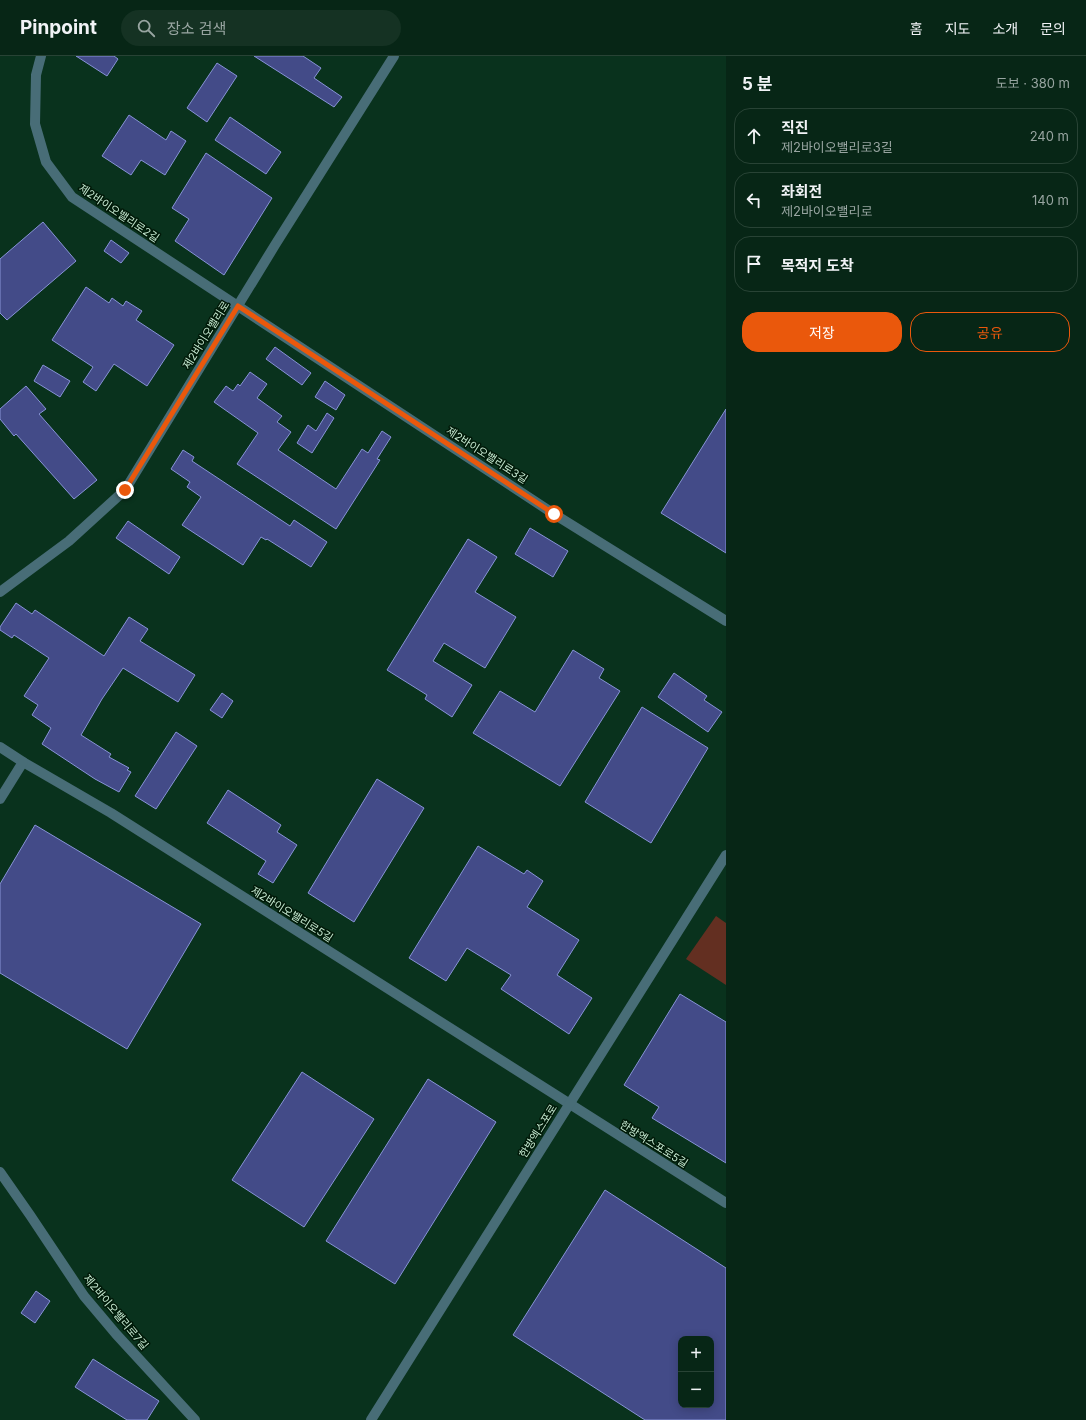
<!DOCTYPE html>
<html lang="ko">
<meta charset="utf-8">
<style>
:root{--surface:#072616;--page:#153223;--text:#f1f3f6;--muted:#98a5a1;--line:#284335;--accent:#ea580c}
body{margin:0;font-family:Inter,"Noto Sans KR",sans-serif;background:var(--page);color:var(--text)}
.controls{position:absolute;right:12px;bottom:12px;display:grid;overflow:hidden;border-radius:8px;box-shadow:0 2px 10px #0003}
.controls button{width:36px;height:36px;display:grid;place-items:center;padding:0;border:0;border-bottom:1px solid var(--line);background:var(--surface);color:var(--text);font:20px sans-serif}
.stop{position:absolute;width:12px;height:12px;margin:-9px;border:3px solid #ea580c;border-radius:50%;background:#fff}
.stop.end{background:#ea580c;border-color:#fff;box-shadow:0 1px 4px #0008}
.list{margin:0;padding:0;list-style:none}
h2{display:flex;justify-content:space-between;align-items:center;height:52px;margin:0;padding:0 16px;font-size:17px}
h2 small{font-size:13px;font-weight:400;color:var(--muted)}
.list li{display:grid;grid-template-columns:26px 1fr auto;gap:12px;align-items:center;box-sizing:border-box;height:56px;margin:0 8px 8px;padding:0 8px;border:1px solid var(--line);border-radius:16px}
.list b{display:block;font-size:15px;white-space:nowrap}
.list p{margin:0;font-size:13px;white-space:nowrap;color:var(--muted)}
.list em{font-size:13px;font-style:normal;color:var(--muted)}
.actions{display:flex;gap:8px;padding:12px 16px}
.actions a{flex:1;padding:9px 0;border:1px solid var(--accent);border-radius:16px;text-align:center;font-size:14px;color:var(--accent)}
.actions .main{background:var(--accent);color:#fff}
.icon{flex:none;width:22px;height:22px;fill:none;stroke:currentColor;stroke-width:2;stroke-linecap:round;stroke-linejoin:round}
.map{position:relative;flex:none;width:726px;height:1364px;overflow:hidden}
header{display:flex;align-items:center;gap:24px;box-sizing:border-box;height:56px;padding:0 20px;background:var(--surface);border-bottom:1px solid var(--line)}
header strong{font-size:19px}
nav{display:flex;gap:22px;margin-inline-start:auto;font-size:14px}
.search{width:280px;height:36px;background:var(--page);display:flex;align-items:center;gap:10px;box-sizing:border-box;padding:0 14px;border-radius:22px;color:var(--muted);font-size:15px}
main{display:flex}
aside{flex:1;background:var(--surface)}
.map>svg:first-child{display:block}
.green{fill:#632f21}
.building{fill:#434b88;stroke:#8793d6;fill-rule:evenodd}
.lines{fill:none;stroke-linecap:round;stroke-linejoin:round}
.minor{stroke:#486d77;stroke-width:10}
.route{stroke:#ea580c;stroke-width:5}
.labels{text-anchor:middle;stroke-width:3;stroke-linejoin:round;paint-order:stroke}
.street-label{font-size:11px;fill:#c4e8d0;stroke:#001908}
</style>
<header>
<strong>Pinpoint</strong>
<div class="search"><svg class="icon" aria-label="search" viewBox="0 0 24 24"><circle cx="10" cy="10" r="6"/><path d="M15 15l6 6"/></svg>장소 검색</div>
<nav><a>홈</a><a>지도</a><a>소개</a><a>문의</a></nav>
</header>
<main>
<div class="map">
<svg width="726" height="1364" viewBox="0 0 726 1364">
<rect width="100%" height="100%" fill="#09321d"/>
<!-- green -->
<polygon class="green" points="716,860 726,867 726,929 686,903"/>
<!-- building -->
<g class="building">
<polygon points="76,0 114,0 118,3 107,20"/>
<polygon points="254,0 303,0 321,12 314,22 342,41 334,51"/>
<polygon points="217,7 237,20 207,66 187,52"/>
<polygon points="129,59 166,84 171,75 186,85 165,119 141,104 131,119 102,100"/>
<polygon points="230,61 281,96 266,118 215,84"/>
<polygon points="206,97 272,142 224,219 175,185 189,163 172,152"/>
<polygon points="43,166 76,205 7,264 0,257 0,203"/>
<polygon points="111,184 129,197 121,207 104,195"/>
<polygon points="86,231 109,247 112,242 123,250 126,245 142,255 136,264 174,289 147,330 114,308 96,335 83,326 93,311 52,284"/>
<polygon points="275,291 311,317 302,329 266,303"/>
<polygon points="43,309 70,325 60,341 34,325"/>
<polygon points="250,316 267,328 257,342 282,360 277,366 291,376 278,394 336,433 362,393 368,397 382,375 391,381 377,403 380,404 336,473 237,408 258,377 214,346 226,330 233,335 238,328 240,330"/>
<polygon points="325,325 345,339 336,354 315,341"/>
<polygon points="26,330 46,353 39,358 97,424 74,443 16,378 14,380 0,363 0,353"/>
<polygon points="726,353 726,497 661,457"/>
<polygon points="327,357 334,362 312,397 297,387 308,369 316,375"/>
<polygon points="183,394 194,401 192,405 290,470 294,464 327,486 311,511 267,483 266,484 261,481 243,509 182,469 201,441 187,431 190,426 171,413"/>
<polygon points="128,465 180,501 169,518 116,482"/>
<polygon points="530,472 568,495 553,521 515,498"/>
<polygon points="468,483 497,501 475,536 516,561 485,612 444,587 433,605 472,629 452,661 425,643 427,639 387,614"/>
<polygon points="16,547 32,558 35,554 104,600 129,561 148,573 140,585 195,619 178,646 123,612 102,643 81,679 111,698 109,701 129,712 127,714 131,716 119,736 95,723 42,688 51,672 32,659 38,649 24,640 49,602 14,579 12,582 0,574 0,571"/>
<polygon points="573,594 604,613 599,622 620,635 560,730 473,677 500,635 535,656"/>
<polygon points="674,617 707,640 704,644 722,656 708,676 658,641"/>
<polygon points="222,637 233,645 222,662 210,654"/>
<polygon points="642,651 708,692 651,787 585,746"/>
<polygon points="176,676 197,690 156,753 135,740"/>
<polygon points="377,723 424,752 354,866 308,837"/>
<polygon points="228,734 281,769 277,776 297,789 273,827 258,818 266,805 207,767"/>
<polygon points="35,769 201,868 127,993 0,917 0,828"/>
<polygon points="478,790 524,818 527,814 543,825 527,851 579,884 557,919 592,942 569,978 501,933 511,919 467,892 446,925 409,902"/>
<polygon points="680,938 726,966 726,1107 652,1062 659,1051 624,1029"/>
<polygon points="302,1016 374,1063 304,1171 232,1124"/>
<polygon points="428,1023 496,1066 395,1228 326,1185"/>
<path d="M605,1134l121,78v152h-81l-132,-85zM681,1283h30v66h-30z"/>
<polygon points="36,1235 50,1245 35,1267 21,1257"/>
<polygon points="93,1303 159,1345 147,1364 127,1364 75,1331"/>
</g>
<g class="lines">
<!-- minor -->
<g class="minor">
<polyline points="41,0 36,19 35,68 46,106 72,141 554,458 726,565"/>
<polyline points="0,536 69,485 125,434 275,189 394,0"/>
<polyline points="0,691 23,706 111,757 726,1147"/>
<polyline points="0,743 23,706"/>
<polyline points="0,1116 30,1159 84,1240 116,1278 195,1364"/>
<polyline points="371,1364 726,799"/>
</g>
</g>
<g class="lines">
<!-- route -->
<polyline class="route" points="125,434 238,250 554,458"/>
</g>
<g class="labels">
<!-- street labels -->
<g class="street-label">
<text transform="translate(119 157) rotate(34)" y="4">제2바이오밸리로2길</text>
<text transform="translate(206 279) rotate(-58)" y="4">제2바이오밸리로</text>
<text transform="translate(487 399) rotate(33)" y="4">제2바이오밸리로3길</text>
<text transform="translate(292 858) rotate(32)" y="4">제2바이오밸리로5길</text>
<text transform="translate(538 1075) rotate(-58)" y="4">한방엑스포로</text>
<text transform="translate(654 1088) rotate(32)" y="4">한방엑스포로5길</text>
<text transform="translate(116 1256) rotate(50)" y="4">제2바이오밸리로7길</text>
</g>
</g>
</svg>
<div class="controls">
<button>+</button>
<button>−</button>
</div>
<div class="stop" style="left:554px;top:458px"></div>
<div class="stop end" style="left:125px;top:434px"></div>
</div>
<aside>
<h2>5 분<small>도보 · 380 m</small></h2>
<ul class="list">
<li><svg class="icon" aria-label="ahead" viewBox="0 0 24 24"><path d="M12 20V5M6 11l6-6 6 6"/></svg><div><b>직진</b><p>제2바이오밸리로3길</p></div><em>240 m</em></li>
<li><svg class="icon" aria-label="left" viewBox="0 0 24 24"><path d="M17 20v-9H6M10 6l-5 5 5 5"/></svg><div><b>좌회전</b><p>제2바이오밸리로</p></div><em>140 m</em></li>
<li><svg class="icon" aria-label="arrive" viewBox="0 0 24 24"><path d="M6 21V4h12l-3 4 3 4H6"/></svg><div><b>목적지 도착</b></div></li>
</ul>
<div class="actions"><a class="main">저장</a><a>공유</a></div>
</aside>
</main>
